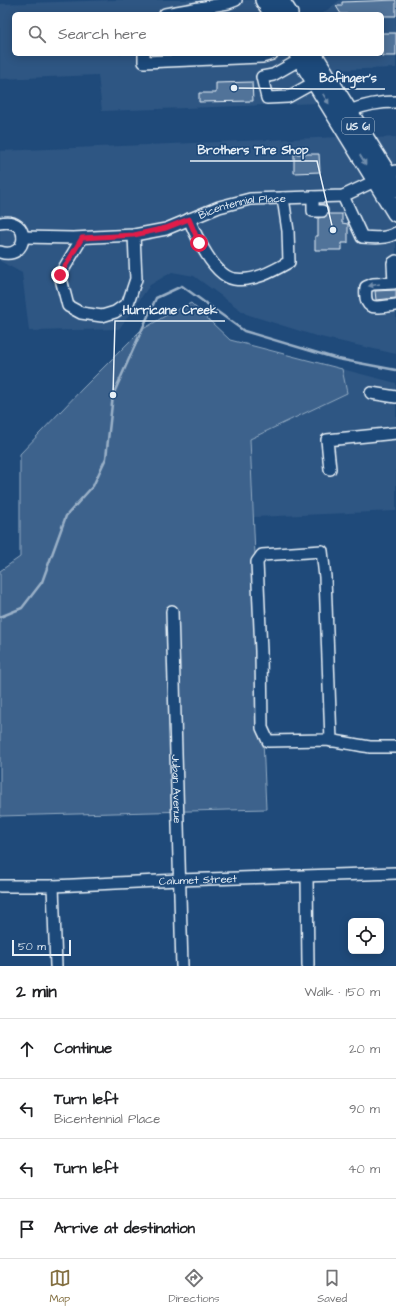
<!DOCTYPE html>
<meta charset="utf-8">
<style>
:root{--surface:#fff;--page:#f6f6f6;--text:#202124;--muted:#757577;--line:#e0e0e0;--accent:#847042}
body{margin:0;font-family:"Architects Daughter",sans-serif;background:var(--page);color:var(--text)}
.controls{position:absolute;right:12px;bottom:12px;display:grid;overflow:hidden;border-radius:6px;box-shadow:0 2px 10px #0003}
.controls button{width:36px;height:36px;display:grid;place-items:center;padding:0;border:0;border-bottom:1px solid var(--line);background:var(--surface);color:var(--text);font:20px sans-serif}
.scale{position:absolute;left:12px;bottom:10px;width:59px;box-sizing:border-box;padding-left:4px;border:2px solid #e8f1f8;border-top:0;font-size:11px;line-height:14px;white-space:nowrap;color:#e8f1f8;-webkit-text-stroke:3px #1f4a7a;paint-order:stroke}
.stop{position:absolute;width:12px;height:12px;margin:-9px;border:3px solid #e11d48;border-radius:50%;background:#fff}
.stop.end{background:#e11d48;border-color:#fff;box-shadow:0 1px 4px #0008}
.list{margin:0;padding:0;list-style:none}
h2{display:flex;justify-content:space-between;align-items:center;height:52px;margin:0;padding:0 16px;font-size:17px}
h2 small{font-size:13px;font-weight:400;color:var(--muted)}
.list li{display:grid;grid-template-columns:26px 1fr auto;gap:12px;align-items:center;box-sizing:border-box;height:60px;padding:0 16px;border-top:1px solid var(--line)}
.list b{display:block;font-size:15px;white-space:nowrap}
.list p{margin:0;font-size:13px;white-space:nowrap;color:var(--muted)}
.list em{font-size:13px;font-style:normal;color:var(--muted)}
.icon{flex:none;width:22px;height:22px;fill:none;stroke:currentColor;stroke-width:2;stroke-linecap:round;stroke-linejoin:round}
.map{position:relative;flex:none;width:396px;height:966px;overflow:hidden}
.search{position:absolute;background:var(--surface);box-shadow:0 2px 10px #0003;left:12px;right:12px;top:12px;height:44px;display:flex;align-items:center;gap:10px;box-sizing:border-box;padding:0 14px;border-radius:6px;color:var(--muted);font-size:15px}
.sheet{height:292px;background:var(--surface)}
nav{display:flex;justify-content:space-around;align-items:center;box-sizing:border-box;height:56px;border-top:1px solid var(--line);background:var(--surface);font-size:11px;color:var(--muted)}
nav a{display:grid;justify-items:center;gap:2px}
nav .on{color:var(--accent)}
.map>svg:first-child{display:block}
.built{fill:#2e5683}
.green{fill:#3c628c;stroke:#92aac2}
.lines{fill:none;stroke-linecap:round;stroke-linejoin:round}
.stream{stroke:#9ab0c7;stroke-width:2.5}
.building{fill:#517399;stroke:#e8f1f8}
.minor-casing{stroke:#e8f1f8;stroke-width:14}
.highway-casing{stroke:#e8f1f8;stroke-width:20}
.minor{stroke:#1f4a7a;stroke-width:11}
.highway{stroke:#1f4a7a;stroke-width:17}
.oneway{fill:#6f8dac}
.route{stroke:#e11d48;stroke-width:5}
.labels{text-anchor:middle;stroke-width:3.5;stroke-linejoin:round;paint-order:stroke}
.shield{fill:#1f4a7a;stroke:#acbfd2;stroke-width:1}
.shield-label{font-size:10px;font-weight:bold;fill:#e8f1f8}
.street-label{font-size:11px;fill:#e8f1f8;stroke:#1f4a7a}
.leader{fill:none;stroke:#e8f1f8;stroke-width:1.5}
.callout-dot{fill:#e8f1f8;stroke:#1f4a7a;stroke-width:1.5}
.callout-label{font-size:12px;text-anchor:middle;font-weight:bold;fill:#e8f1f8;stroke:#1f4a7a;stroke-width:3.5;stroke-linejoin:round;paint-order:stroke}
</style>
<div class="map">
<svg width="396" height="966" viewBox="0 0 396 966">
<rect width="100%" height="100%" fill="#1f4a7a"/>
<filter id="ink" filterUnits="userSpaceOnUse"><feTurbulence type="fractalNoise" baseFrequency=".025" numOctaves="2"/><feDisplacementMap in="SourceGraphic" scale="8" xChannelSelector="R" yChannelSelector="G"/><feConvolveMatrix kernelMatrix="1 2 1 2 8 2 1 2 1" color-interpolation-filters="sRGB"/></filter>
<g filter="url(#ink)">
<!-- built -->
<g class="built">
<polygon points="115,0 256,0 265,14 14,14 14,54 289,54 319,103 102,111 98,75 0,79 0,4"/>
<polygon points="340,0 396,0 396,68 332,70 323,54 382,54 382,14 322,14"/>
<polygon points="339,137 396,228 396,354 316,336 246,314 194,276 172,272 150,285 119,329 29,331 22,273 0,261 0,151"/>
<polygon points="396,137 396,172 375,138"/>
<polygon points="342,369 396,383 396,511 254,517 250,439 346,393"/>
</g>
<!-- green -->
<polygon class="green" points="191,303 230,340 342,369 347,393 250,439 266,809 0,816 0,571 20,557 20,454 82,389 140,331 165,316"/>
<g class="lines">
<!-- stream -->
<polyline class="stream" points="0,617 22,608 42,582 66,516 93,486 106,458 113,395 156,298 182,286 244,331 338,359 396,370"/>
</g>
<!-- building -->
<g class="building">
<polygon points="396,0 396,16 382,16 382,14 341,14 336,6 342,6 342,2"/>
<rect x="382" y="33" width="14" height="23"/>
<polygon points="252,82 253,101 199,102 199,93 216,93 216,83"/>
<polygon points="294,154 319,154 320,172 294,173"/>
<polygon points="328,214 342,214 342,223 348,224 348,243 342,243 342,250 315,250 315,236 318,236 318,218 325,217"/>
<polygon points="396,290 396,298 376,300 375,291"/>
</g>
<g class="lines">
<!-- minor casing -->
<g class="minor-casing">
<g id="minor">
<polyline points="165,14 228,3 236,0"/>
<polyline points="144,54 144,62 262,57 272,54"/>
<polyline points="301,59 273,75 262,77 267,98 288,97 315,82"/>
<path d="M349,111c15,-6 30,-9 47,-9"/>
<path d="M343,196l19,41c12,1 24,2 34,-4"/>
<polyline points="313,197 313,211 322,211"/>
<path d="M189,219c7,17 25,57 45,60 20,3 39,-8 55,-17l-1,-31 -5,-33"/>
<path d="M0,223c32,-7 29,38 0,29"/>
<path id="s1" d="M23,237l50,1 61,-3 32,-6 53,-22 31,-8 93,-3 53,-25"/>
<polyline points="82,238 60,275 68,306 81,313 102,316 115,312 128,303 136,279 134,235"/>
<path d="M396,261l-3,2 1,20 -21,1 -7,3c-3,26 10,20 30,18"/>
<polyline points="371,393 396,397"/>
<polyline points="330,469 327,440 396,433"/>
<path id="s2" d="M172,611l10,355"/>
<path d="M331,741l-6,-164 -3,-26 -60,4 -5,7 4,89 1,77 6,13 57,-1c15,1 30,5 45,7 8,0 17,0 26,0"/>
<polyline points="307,877 308,966"/>
<path id="s3" d="M0,886h53l126,-6 217,-7"/>
<polyline points="53,886 56,966"/>
</g>
</g>
<!-- highway casing -->
<g class="highway-casing">
<g id="highway">
<polyline points="264,0 273,14"/>
<polyline points="280,0 289,14"/>
<polyline points="298,54 396,213"/>
<polyline points="313,54 396,188"/>
</g>
</g>
<!-- minor -->
<use href="#minor" class="minor"/>
<!-- highway -->
<use href="#highway" class="highway"/>
</g>
<!-- one-way arrows -->
<defs><path id="oneway-solid" d="M-6-.8H1V-3.2L6.5 0L1 3.2V.8H-6Z"/></defs>
<g class="oneway">
<use href="#oneway-solid" transform="translate(326 99) rotate(58)"/>
<use href="#oneway-solid" transform="translate(363 160) rotate(58)"/>
<use href="#oneway-solid" transform="translate(374 285) rotate(170)"/>
</g>
</g>
<g class="lines" filter="url(#ink)">
<!-- route -->
<polyline class="route" points="60,275 82,238 134,235 166,228 189,219 199,243"/>
</g>
<g class="labels">
<!-- shield labels -->
<rect class="shield" x="342" y="118" width="32" height="16" rx="3"/>
<g class="shield-label">
<text x="358" y="130">US 61</text>
</g>
<!-- street labels -->
<g class="street-label">
<text dy="4" stroke="none"><textPath href="#s1" startOffset="224">Bicentennial Place</textPath></text>
<text dy="4" stroke="none"><textPath href="#s2" startOffset="178">Juban Avenue</textPath></text>
<text dy="4" stroke="none"><textPath href="#s3" startOffset="198">Calumet Street</textPath></text>
</g>
</g>
<!-- callouts -->
<path class="leader" d="M234 88L311 89H385M333 230L317 161H190M113 395L115 321H225"/>
<g class="callout-dot">
<circle cx="234" cy="88" r="4"/>
<circle cx="333" cy="230" r="4"/>
<circle cx="113" cy="395" r="4"/>
</g>
<g class="callout-label">
<text x="348" y="82">Bofinger's</text>
<text x="253" y="154">Brothers Tire Shop</text>
<text x="170" y="314">Hurricane Creek</text>
</g>
</svg>
<div class="controls">
<button><svg class="icon" aria-label="locate" viewBox="0 0 24 24"><circle cx="12" cy="12" r="6"/><path d="M12 2v4M12 18v4M2 12h4M18 12h4"/></svg></button>
</div>
<div class="scale">50 m</div>
<div class="stop" style="left:199px;top:243px"></div>
<div class="stop end" style="left:60px;top:275px"></div>
<div class="search"><svg class="icon" aria-label="search" viewBox="0 0 24 24"><circle cx="10" cy="10" r="6"/><path d="M15 15l6 6"/></svg>Search here</div>
</div>
<section class="sheet">
<h2>2 min<small>Walk · 150 m</small></h2>
<ul class="list">
<li><svg class="icon" aria-label="ahead" viewBox="0 0 24 24"><path d="M12 20V5M6 11l6-6 6 6"/></svg><div><b>Continue</b></div><em>20 m</em></li>
<li><svg class="icon" aria-label="left" viewBox="0 0 24 24"><path d="M17 20v-9H6M10 6l-5 5 5 5"/></svg><div><b>Turn left</b><p>Bicentennial Place</p></div><em>90 m</em></li>
<li><svg class="icon" aria-label="left" viewBox="0 0 24 24"><path d="M17 20v-9H6M10 6l-5 5 5 5"/></svg><div><b>Turn left</b></div><em>40 m</em></li>
<li><svg class="icon" aria-label="arrive" viewBox="0 0 24 24"><path d="M6 21V4h12l-3 4 3 4H6"/></svg><div><b>Arrive at destination</b></div></li>
</ul>
</section>
<nav>
<a class="on"><svg class="icon" aria-label="map" viewBox="0 0 24 24"><path d="M3 6l6-2 6 2 6-2v14l-6 2-6-2-6 2zM9 4v14M15 6v14"/></svg>Map</a>
<a><svg class="icon" aria-label="directions" viewBox="0 0 24 24"><path d="M12 3l9 9-9 9-9-9zM9 14v-3h6M13 9l2 2-2 2"/></svg>Directions</a>
<a><svg class="icon" aria-label="saved" viewBox="0 0 24 24"><path d="M7 4h10v16l-5-4-5 4z"/></svg>Saved</a>
</nav>
